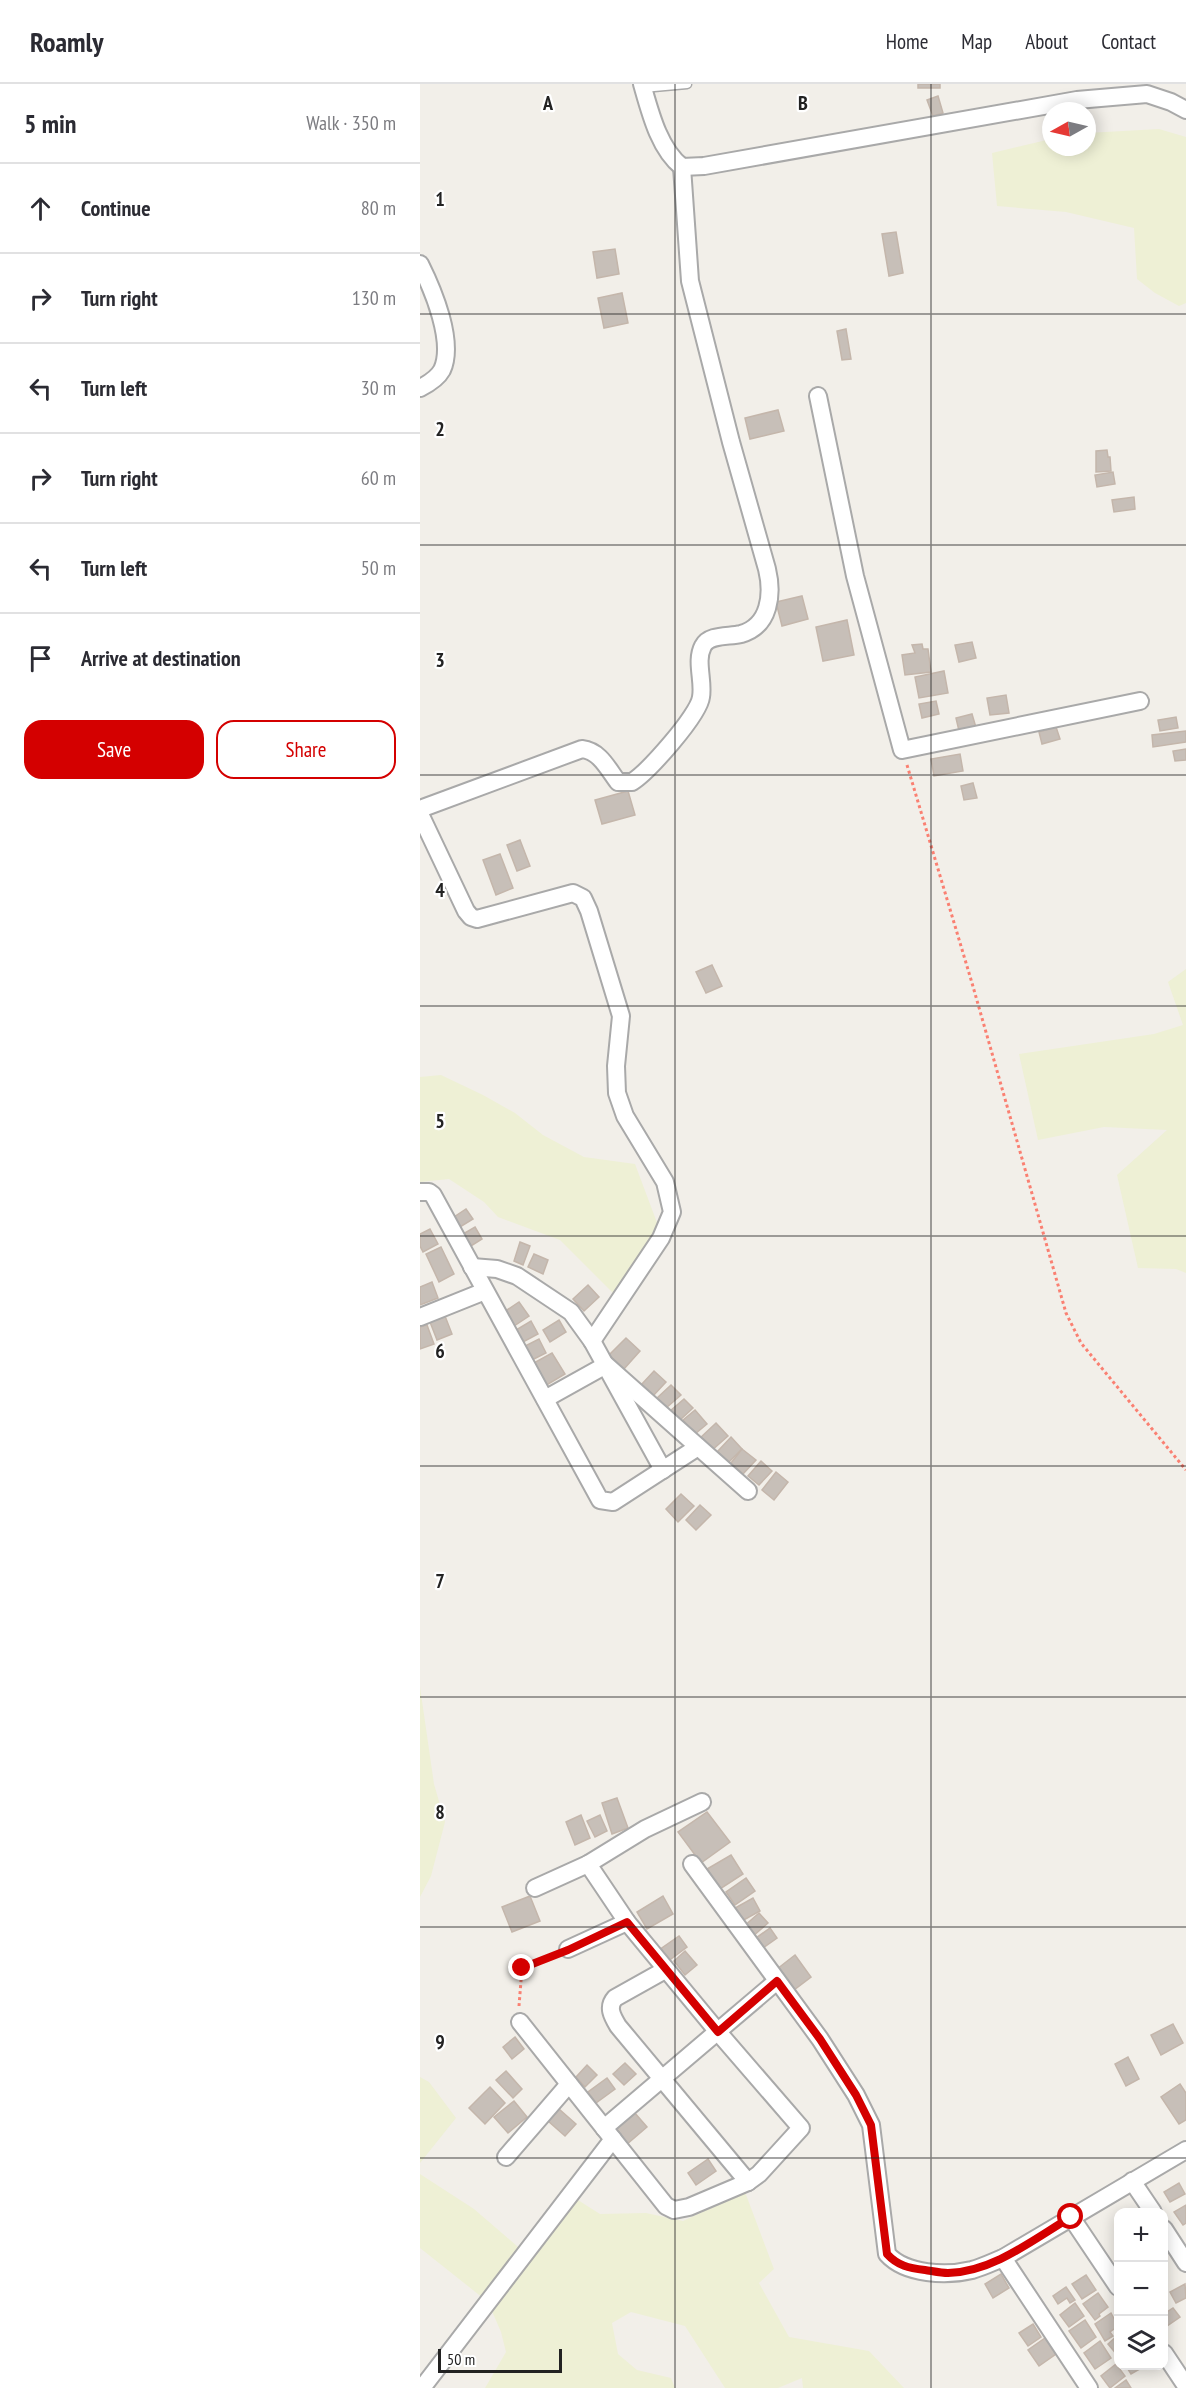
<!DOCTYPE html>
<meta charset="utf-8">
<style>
:root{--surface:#fff;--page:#f2f2f3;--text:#2b2b33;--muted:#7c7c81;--line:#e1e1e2;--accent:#d40000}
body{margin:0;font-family:"PT Sans Narrow",sans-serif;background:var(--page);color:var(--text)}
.controls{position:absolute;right:18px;bottom:18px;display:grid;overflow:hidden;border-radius:12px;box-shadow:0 3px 15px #0003}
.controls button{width:54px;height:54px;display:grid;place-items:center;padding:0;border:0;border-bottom:2px solid var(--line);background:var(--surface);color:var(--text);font:30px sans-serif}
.compass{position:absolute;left:622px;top:18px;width:54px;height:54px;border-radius:50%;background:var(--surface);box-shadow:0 3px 15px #0003;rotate:262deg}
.scale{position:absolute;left:18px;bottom:15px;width:124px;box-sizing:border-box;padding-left:6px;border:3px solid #222;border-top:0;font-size:16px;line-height:21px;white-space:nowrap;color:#222;-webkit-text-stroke:4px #fff;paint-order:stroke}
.stop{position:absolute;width:18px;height:18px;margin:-14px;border:4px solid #d40000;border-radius:50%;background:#fff}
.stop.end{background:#d40000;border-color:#fff;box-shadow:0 2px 6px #0008}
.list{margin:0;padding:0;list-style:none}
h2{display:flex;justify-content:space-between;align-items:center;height:78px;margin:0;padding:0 24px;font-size:26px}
h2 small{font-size:20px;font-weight:400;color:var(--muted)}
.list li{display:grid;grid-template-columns:39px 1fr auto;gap:18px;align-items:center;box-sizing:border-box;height:90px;padding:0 24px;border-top:2px solid var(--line)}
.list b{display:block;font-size:22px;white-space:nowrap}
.list em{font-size:20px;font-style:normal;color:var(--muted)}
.actions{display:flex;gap:12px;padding:18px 24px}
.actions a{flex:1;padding:14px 0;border:2px solid var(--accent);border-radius:18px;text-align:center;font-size:21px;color:var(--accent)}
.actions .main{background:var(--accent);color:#fff}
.icon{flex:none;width:33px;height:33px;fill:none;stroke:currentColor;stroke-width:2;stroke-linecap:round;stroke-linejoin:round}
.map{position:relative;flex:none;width:766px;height:2304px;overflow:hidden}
header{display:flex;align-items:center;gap:36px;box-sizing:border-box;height:84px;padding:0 30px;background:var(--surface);border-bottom:2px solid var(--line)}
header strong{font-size:28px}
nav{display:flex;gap:33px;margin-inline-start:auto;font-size:21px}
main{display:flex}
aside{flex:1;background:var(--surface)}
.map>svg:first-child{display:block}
.farmland{fill:#eef0d5}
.building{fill:#c7bfb8;stroke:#c4b6ab;stroke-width:1.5}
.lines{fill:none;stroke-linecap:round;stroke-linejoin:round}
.lane-casing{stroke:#a9a9a9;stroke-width:11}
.street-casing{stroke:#a9a9a9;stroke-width:20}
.path{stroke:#fa8072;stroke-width:3;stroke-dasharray:3 3;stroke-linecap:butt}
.lane{stroke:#fff;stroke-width:8}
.street{stroke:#fff;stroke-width:16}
.route{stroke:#d40000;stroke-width:8}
.grid{fill:none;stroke:#222;stroke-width:1.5;stroke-opacity:0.55}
.grid-label{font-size:20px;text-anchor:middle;font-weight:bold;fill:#222;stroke:#fff;stroke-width:4.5;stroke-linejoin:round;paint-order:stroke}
</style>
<header>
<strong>Roamly</strong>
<nav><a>Home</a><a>Map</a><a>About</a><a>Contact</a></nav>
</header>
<main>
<aside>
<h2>5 min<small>Walk · 350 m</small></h2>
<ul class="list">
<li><svg class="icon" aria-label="ahead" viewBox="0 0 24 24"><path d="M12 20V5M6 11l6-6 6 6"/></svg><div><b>Continue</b></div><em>80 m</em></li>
<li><svg class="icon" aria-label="right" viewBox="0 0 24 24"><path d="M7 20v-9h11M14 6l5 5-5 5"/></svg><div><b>Turn right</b></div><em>130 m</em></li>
<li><svg class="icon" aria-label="left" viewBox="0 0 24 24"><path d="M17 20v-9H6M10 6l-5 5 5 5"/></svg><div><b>Turn left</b></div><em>30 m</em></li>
<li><svg class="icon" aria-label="right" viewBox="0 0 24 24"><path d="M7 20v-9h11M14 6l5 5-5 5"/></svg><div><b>Turn right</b></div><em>60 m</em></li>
<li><svg class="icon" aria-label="left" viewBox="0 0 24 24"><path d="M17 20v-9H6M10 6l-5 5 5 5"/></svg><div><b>Turn left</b></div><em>50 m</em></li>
<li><svg class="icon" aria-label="arrive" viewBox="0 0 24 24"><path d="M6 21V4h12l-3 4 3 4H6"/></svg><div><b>Arrive at destination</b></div></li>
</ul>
<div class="actions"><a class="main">Save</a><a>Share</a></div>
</aside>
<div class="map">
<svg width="766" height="2304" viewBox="0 0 766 2304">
<rect width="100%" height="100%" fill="#f2efe9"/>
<!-- farmland -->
<g class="farmland">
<polygon points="739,45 766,53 766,219 759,222 735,209 717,195 714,144 646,128 577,122 572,69 631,55 631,63 667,63 667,49"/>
<polygon points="766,885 766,1189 756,1185 718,1184 697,1091 747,1046 684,1043 618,1056 599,970 734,950 763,941 748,898"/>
<polygon points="21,991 63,1011 95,1029 123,1051 164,1073 215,1080 239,1144 195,1211 140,1156 78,1133 64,1118 29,1095 0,1098 0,993"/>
<polygon points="0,1603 14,1700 25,1738 11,1792 0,1813"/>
<polygon points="0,1993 9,1998 36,2034 0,2079"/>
<polygon points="0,2090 54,2125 105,2169 150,2111 180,2130 226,2129 263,2137 325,2108 354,2185 339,2199 369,2253 449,2267 484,2304 383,2304 382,2294 358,2304 305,2304 265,2242 211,2228 192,2239 198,2270 217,2286 251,2294 255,2304 65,2304 86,2268 81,2248 68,2218 0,2164"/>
</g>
<!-- building -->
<g class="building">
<rect x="498" y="0" width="22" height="4"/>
<polygon points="518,12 523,29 513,32 507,16"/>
<polygon points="476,148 483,189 469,192 462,150"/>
<polygon points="195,165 199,190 177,194 173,168"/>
<polygon points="202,209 208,239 184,244 178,214"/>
<polygon points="426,245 431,275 422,276 417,247"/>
<polygon points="358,326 364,347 330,355 325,334"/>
<polygon points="687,366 688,373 690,373 691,387 676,388 676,367"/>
<polygon points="693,388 695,400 677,403 675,391"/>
<polygon points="714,413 715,425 694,428 692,416"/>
<polygon points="382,512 388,535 362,542 356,518"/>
<polygon points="427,536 434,571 403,577 396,543"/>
<polygon points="552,558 556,574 539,578 535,561"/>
<polygon points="502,560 503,565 508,565 511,588 485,591 482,571 495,569 492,561"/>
<polygon points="524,587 528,609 499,614 495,593"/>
<polygon points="586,611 589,629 570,631 567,614"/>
<polygon points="516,617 519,630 502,634 499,620"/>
<polygon points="552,630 557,647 540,651 536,634"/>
<polygon points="756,633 758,644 740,647 738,636"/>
<polygon points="636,643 640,655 622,660 619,648"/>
<polygon points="766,647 766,658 733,663 732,651"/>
<polygon points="766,665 766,676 755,677 753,667"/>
<polygon points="540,670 543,687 514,692 511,675"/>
<polygon points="553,699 557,714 544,716 541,702"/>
<polygon points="208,707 215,731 182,740 175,716"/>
<polygon points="100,756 110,782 97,787 87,761"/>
<polygon points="80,770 93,804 76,811 63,776"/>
<polygon points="292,881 302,902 286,909 276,888"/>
<polygon points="46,1125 53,1135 40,1143 34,1133"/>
<polygon points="55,1143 62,1155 51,1162 43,1150"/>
<polygon points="10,1145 18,1160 3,1168 0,1162 0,1150"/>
<polygon points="100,1158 110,1162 103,1181 94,1177"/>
<polygon points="21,1163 34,1190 19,1198 6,1170"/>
<polygon points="114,1170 128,1176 123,1190 108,1183"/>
<polygon points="12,1198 18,1214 0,1221 0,1203"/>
<polygon points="168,1201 179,1213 164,1227 153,1215"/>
<polygon points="99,1218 109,1232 94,1242 84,1228"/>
<polygon points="25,1232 32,1250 17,1256 10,1238"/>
<polygon points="139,1236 146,1248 130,1258 123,1246"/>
<polygon points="111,1237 118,1250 103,1258 96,1246"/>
<polygon points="7,1241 14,1260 0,1265 0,1243"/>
<polygon points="206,1254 220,1267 204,1285 189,1271"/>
<polygon points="119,1255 126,1269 112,1276 105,1262"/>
<polygon points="132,1269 145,1290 125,1302 112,1280"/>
<polygon points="234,1287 246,1298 233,1312 221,1301"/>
<polygon points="251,1301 261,1311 246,1324 237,1314"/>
<polygon points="264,1315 273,1324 259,1337 250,1327"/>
<polygon points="275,1326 287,1340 275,1350 263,1336"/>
<polygon points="296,1339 308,1352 290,1368 279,1355"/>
<polygon points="311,1353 322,1365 308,1379 297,1368"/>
<polygon points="322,1365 336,1376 323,1390 311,1379"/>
<polygon points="341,1377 352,1387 339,1401 328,1392"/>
<polygon points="356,1388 368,1398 354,1416 342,1406"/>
<polygon points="261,1410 274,1422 258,1438 246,1425"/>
<polygon points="280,1421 291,1431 276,1446 266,1436"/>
<polygon points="197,1714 208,1744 192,1750 182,1719"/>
<polygon points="287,1728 310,1758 281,1779 258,1748"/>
<polygon points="161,1731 170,1754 155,1761 146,1738"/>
<polygon points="180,1731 187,1747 175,1753 167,1737"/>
<polygon points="311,1771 323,1790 300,1805 287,1785"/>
<polygon points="326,1794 335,1807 315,1821 306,1808"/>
<polygon points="110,1812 120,1837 92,1848 82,1823"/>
<polygon points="243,1812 253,1830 227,1845 217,1828"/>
<polygon points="333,1814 340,1827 322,1837 315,1824"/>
<polygon points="339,1829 348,1839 332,1853 323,1843"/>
<polygon points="350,1844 357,1854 343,1864 336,1854"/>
<polygon points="259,1852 267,1863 247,1878 239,1866"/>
<polygon points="265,1867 277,1881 265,1891 254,1877"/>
<polygon points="375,1871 391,1893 374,1906 357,1885"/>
<polygon points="753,1940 763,1959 741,1971 731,1951"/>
<polygon points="95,1953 104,1965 92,1975 83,1963"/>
<polygon points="708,1973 719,1995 706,2002 695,1980"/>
<polygon points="205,1979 216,1990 204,2001 193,1990"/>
<polygon points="167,1981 177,1991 165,2003 156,1993"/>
<polygon points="86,1987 102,2005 93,2014 76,1996"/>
<polygon points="187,1994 195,2005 176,2019 168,2008"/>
<polygon points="760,2000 766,2009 766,2036 759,2040 741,2013"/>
<polygon points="70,2003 85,2019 65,2040 49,2024"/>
<polygon points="94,2017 107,2033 88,2049 74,2033"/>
<polygon points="139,2025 156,2040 145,2052 128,2037"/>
<polygon points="214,2028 227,2043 206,2061 193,2046"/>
<polygon points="288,2075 296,2087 276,2101 268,2089"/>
<polygon points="759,2099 765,2110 750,2118 744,2108"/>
<polygon points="766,2121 766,2139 763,2141 754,2128"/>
<polygon points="581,2190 589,2204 573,2214 565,2200"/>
<polygon points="666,2191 676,2206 662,2215 652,2200"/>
<polygon points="765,2200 766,2214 756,2219 750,2208"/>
<polygon points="646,2203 655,2216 650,2219 647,2214 638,2220 633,2212"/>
<polygon points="678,2209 688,2223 679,2230 680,2232 675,2236 663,2220"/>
<polygon points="655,2219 664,2232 649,2243 640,2231"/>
<polygon points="753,2224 760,2233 744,2244 744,2230"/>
<polygon points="691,2229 698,2242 690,2248 693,2252 685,2257 675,2240"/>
<polygon points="665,2236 676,2253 661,2264 649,2247"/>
<polygon points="613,2240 621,2253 608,2262 599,2249"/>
<polygon points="698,2251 698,2272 688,2260"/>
<polygon points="625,2254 636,2270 619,2282 608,2266"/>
<polygon points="680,2257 691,2274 675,2285 664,2269"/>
<polygon points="696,2280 705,2292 690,2304 681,2292"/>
<polygon points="706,2282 725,2282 711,2290"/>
<polygon points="706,2296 711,2304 695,2304"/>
</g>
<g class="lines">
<!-- lane casing -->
<g class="lane-casing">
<polyline id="lane" points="223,4 267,0"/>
</g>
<!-- street casing -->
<g class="street-casing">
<g id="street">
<path d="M222,0c8,28 17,65 40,83l22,-1 373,-66 70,-6 24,8 15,8"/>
<path d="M0,180c13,26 35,78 22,106 -5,9 -14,14 -22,18"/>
<polyline points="398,312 435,492 482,666 720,617"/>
<path d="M0,725l162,-60c18,2 26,20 36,33h14c16,-10 67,-67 69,-85 3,-16 -6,-36 2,-51 6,-12 26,-9 38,-12 29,-8 32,-40 26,-65l-36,-127 -41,-161 -8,-114"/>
<polyline points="0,730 46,827 51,833 57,835 153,809 163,814 169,827 201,932 196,982 197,1009 205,1032 245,1098 252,1128 241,1154 172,1257"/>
<polyline points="0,1108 9,1108 13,1111 180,1416 193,1418 278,1363"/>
<polyline points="52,1183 77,1185 97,1192 151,1228 172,1257 243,1386"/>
<polyline points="0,1233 65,1207"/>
<polyline points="125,1315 186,1281 328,1407"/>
<path d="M272,1780l128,175 36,56 15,30 16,129c19,21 60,22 85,16 11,-3 21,-8 31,-12l183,-108"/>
<polyline points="115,1804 168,1780 225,1745 282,1718"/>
<polyline points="148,1865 207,1838"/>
<path d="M245,1886l-50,28c-8,9 -3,18 3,28l130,156"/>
<polyline points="100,1938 246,2122 254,2126 269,2123 328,2098 339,2090 381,2044 298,1948 207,1838 168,1780"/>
<polyline points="184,2044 357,1897"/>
<polyline points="86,2073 149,2000"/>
<polyline points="712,2097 733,2128"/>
<polyline points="651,2133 698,2203"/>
<polyline points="744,2145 766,2179"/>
<polyline points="583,2174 669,2304"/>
<polyline points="744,2269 766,2302"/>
<polyline points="2,2304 193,2055"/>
</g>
</g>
<!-- path -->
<g class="path">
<polyline points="487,681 552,899 646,1229 661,1259 766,1386"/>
<polyline points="99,1922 102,1884 133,1871"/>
</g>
<!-- lane -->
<use href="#lane" class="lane"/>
<!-- street -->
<use href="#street" class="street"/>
</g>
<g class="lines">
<!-- route -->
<path class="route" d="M102,1884l46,-18 59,-28 91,110 59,-51 43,58 36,56 15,30 16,129c11,12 22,14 38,16 7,1 16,3 23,3 45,-1 86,-34 123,-56"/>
</g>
<!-- grid -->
<path class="grid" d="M255,0v2304M511,0v2304M0,230h766M0,461h766M0,691h766M0,922h766M0,1152h766M0,1382h766M0,1613h766M0,1843h766M0,2074h766"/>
<g class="grid-label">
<text x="128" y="26">A</text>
<text x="383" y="26">B</text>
<text x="20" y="122">1</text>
<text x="20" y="352">2</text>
<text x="20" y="583">3</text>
<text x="20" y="813">4</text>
<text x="20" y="1044">5</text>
<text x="20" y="1274">6</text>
<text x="20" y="1504">7</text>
<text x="20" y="1735">8</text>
<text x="20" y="1965">9</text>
</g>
</svg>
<div class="controls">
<button>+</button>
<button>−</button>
<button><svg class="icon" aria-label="layers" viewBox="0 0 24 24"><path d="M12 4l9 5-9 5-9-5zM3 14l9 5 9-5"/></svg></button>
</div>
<svg class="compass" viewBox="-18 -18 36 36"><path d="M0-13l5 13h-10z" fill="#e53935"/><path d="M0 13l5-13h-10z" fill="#7c7c81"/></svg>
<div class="scale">50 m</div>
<div class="stop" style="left:651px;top:2133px"></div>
<div class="stop end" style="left:102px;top:1884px"></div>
</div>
</main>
